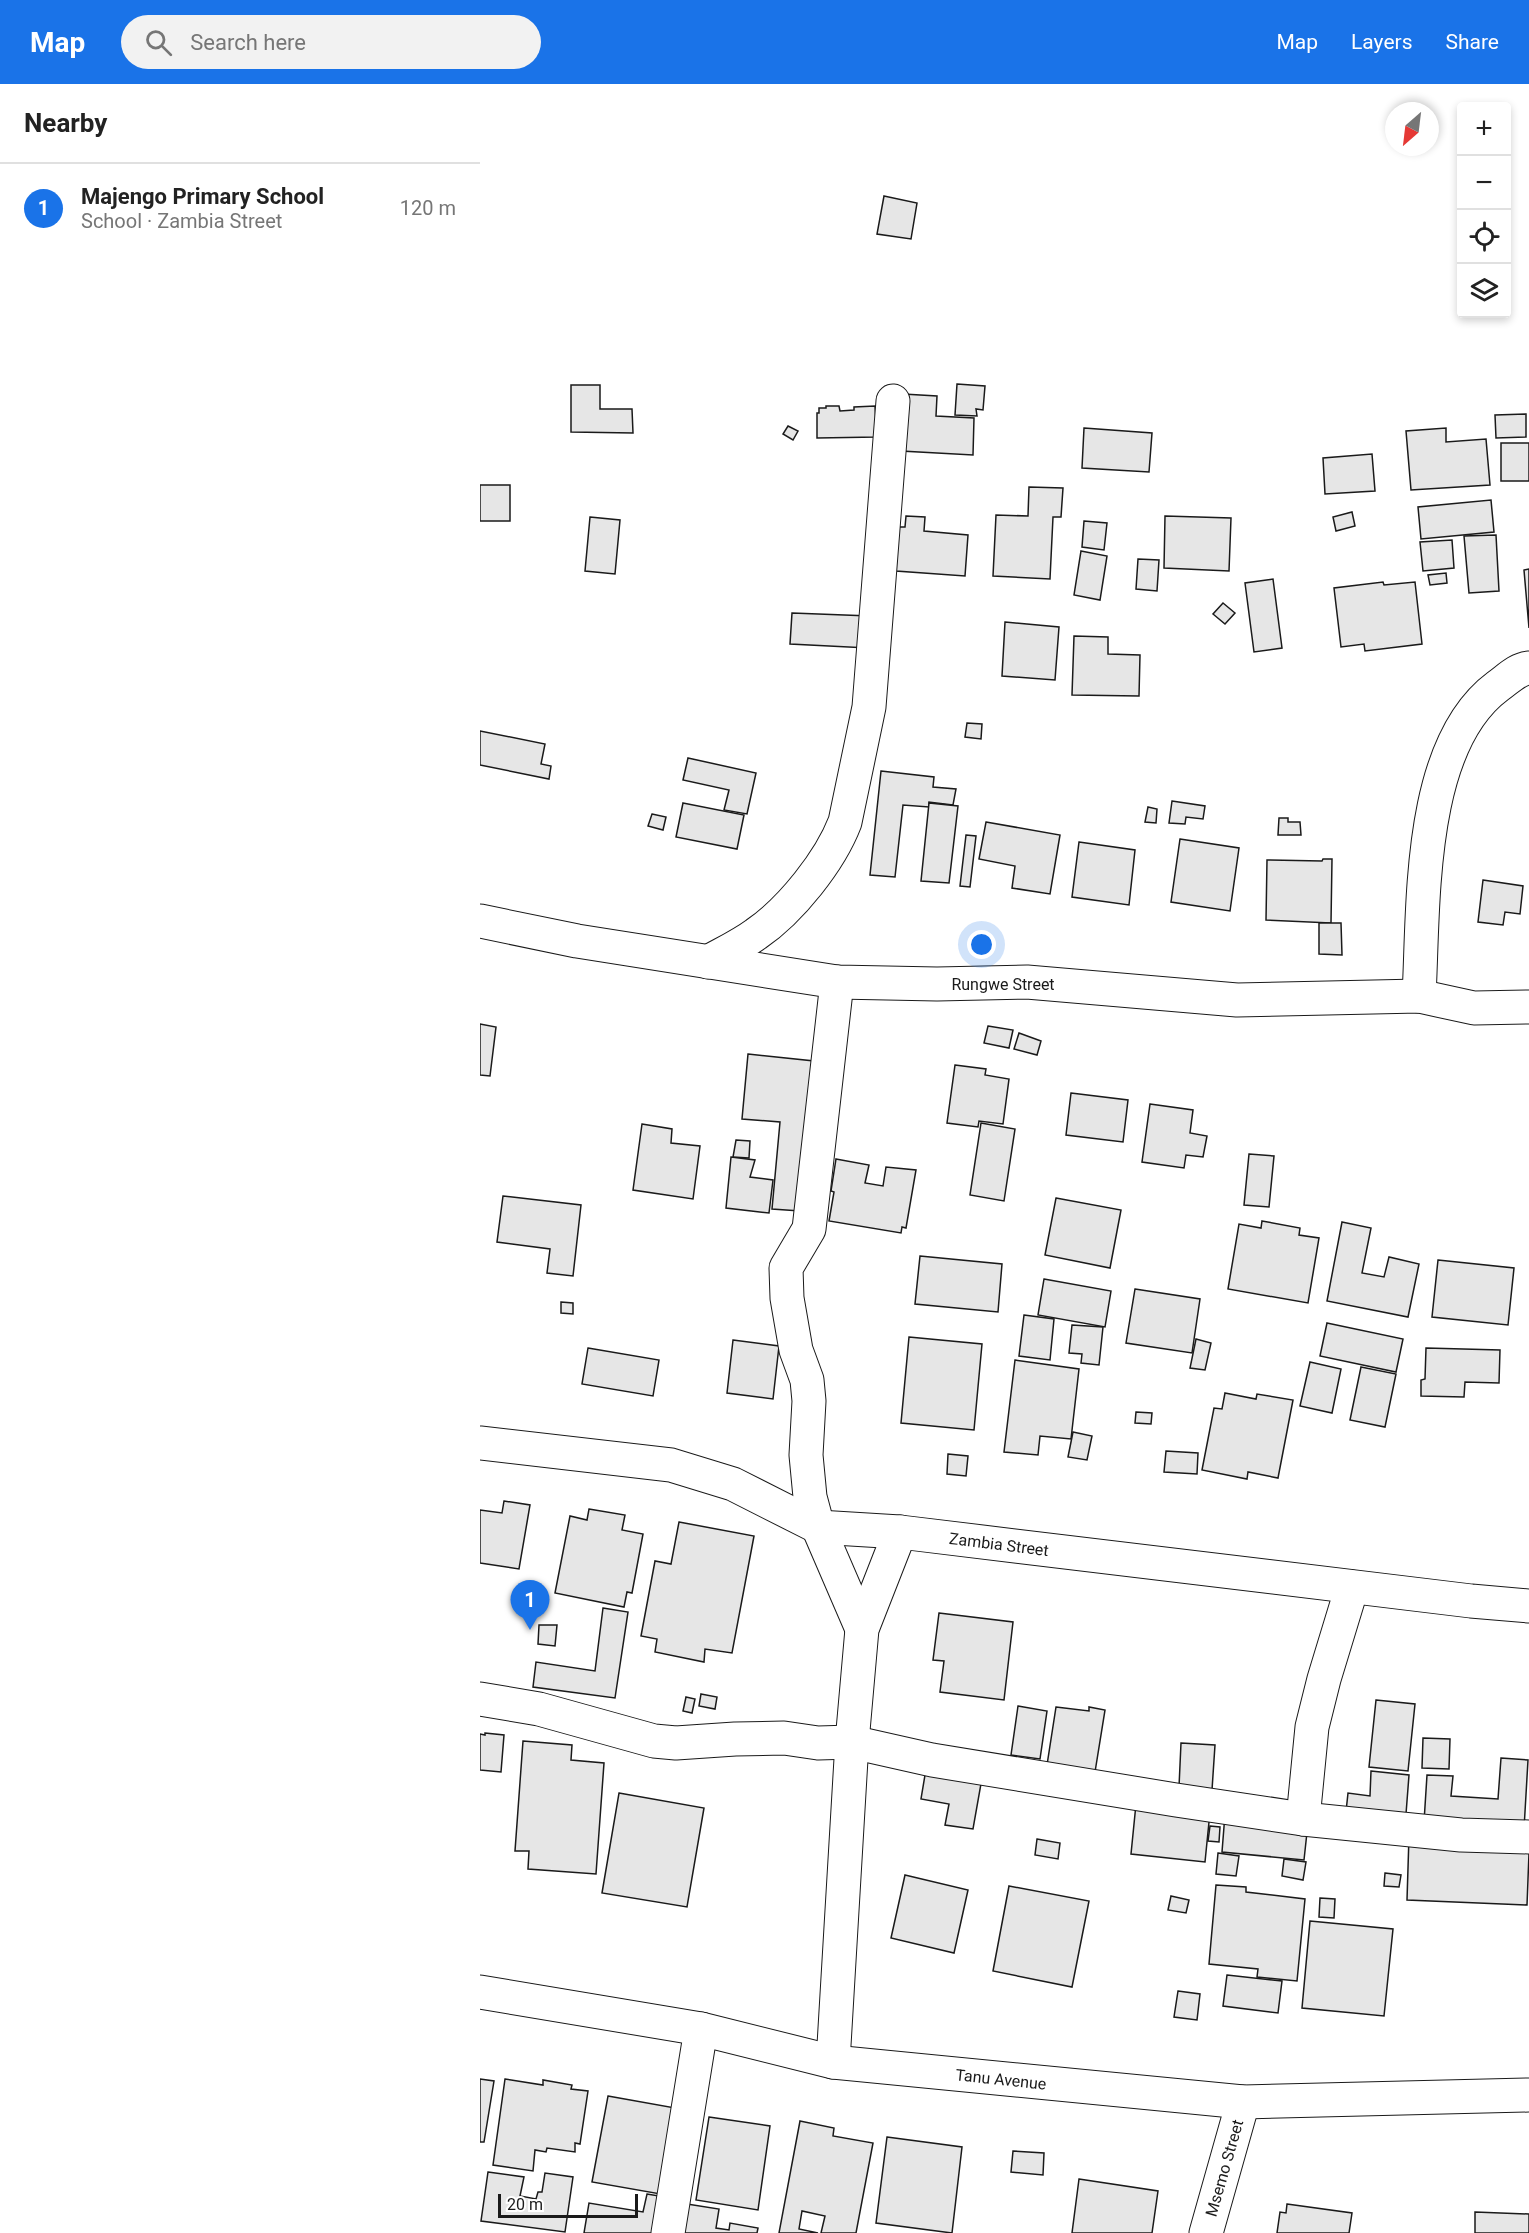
<!DOCTYPE html>
<meta charset="utf-8">
<style>
:root{--surface:#fff;--page:#f2f2f2;--text:#222;--muted:#767676;--line:#e0e0e0;--accent:#1a73e8}
body{margin:0;font-family:Roboto,sans-serif;background:var(--page);color:var(--text)}
.controls{position:absolute;right:18px;top:18px;display:grid;overflow:hidden;border-radius:6px;box-shadow:0 3px 9px #0003}
.controls button{width:54px;height:54px;display:grid;place-items:center;padding:0;border:0;border-bottom:2px solid var(--line);background:var(--surface);color:var(--text);font:30px sans-serif}
.compass{position:absolute;left:905px;top:18px;width:54px;height:54px;border-radius:50%;background:var(--surface);box-shadow:0 3px 9px #0003;rotate:208deg}
.scale{position:absolute;left:18px;bottom:15px;width:140px;box-sizing:border-box;padding-left:6px;border:3px solid #1a1a1a;border-top:0;font-size:16px;line-height:21px;white-space:nowrap;color:#1a1a1a;-webkit-text-stroke:4px #fff;paint-order:stroke}
.you{position:absolute;left:502px;top:861px;width:21px;height:21px;margin:-15px;border:4px solid #fff;border-radius:50%;background:#1a73e8;box-shadow:0 0 0 9px #1a73e833}
.badge{display:grid;place-items:center;width:39px;height:39px;border-radius:50%;background:var(--accent);color:#fff;font-size:20px;font-weight:700}
.pin{position:absolute;translate:-50% -50px;filter:drop-shadow(0 2px 3px #0008)}
.pin::after{content:'';position:absolute;top:32px;width:21px;height:18px;background:inherit;clip-path:polygon(0 0,100% 0,50% 100%)}
.list{margin:0;padding:0;list-style:none}
h2{display:flex;justify-content:space-between;align-items:center;height:78px;margin:0;padding:0 24px;font-size:26px}
h2 small{font-size:20px;font-weight:400;color:var(--muted)}
.list li{display:grid;grid-template-columns:39px 1fr auto;gap:18px;align-items:center;box-sizing:border-box;height:90px;padding:0 24px;border-top:2px solid var(--line)}
.list b{display:block;font-size:22px;white-space:nowrap}
.list p{margin:0;font-size:20px;white-space:nowrap;color:var(--muted)}
.list em{font-size:20px;font-style:normal;color:var(--muted)}
.icon{flex:none;width:33px;height:33px;fill:none;stroke:currentColor;stroke-width:2;stroke-linecap:round;stroke-linejoin:round}
.map{position:relative;flex:none;width:1049px;height:2149px;overflow:hidden}
header{display:flex;align-items:center;gap:36px;box-sizing:border-box;height:84px;padding:0 30px;background:var(--accent);color:#fff}
header strong{font-size:28px}
nav{display:flex;gap:33px;margin-inline-start:auto;font-size:21px}
.search{width:420px;height:54px;background:var(--page);display:flex;align-items:center;gap:15px;box-sizing:border-box;padding:0 21px;border-radius:33px;color:var(--muted);font-size:22px}
main{display:flex}
aside{flex:1;background:var(--surface)}
.map>svg:first-child{display:block}
.building{fill:#e6e6e6;stroke:#1a1a1a;stroke-width:1.5}
.lines{fill:none;stroke-linecap:round;stroke-linejoin:round}
.minor-casing{stroke:#1a1a1a;stroke-width:35}
.minor{stroke:#fff;stroke-width:33}
.labels{text-anchor:middle;stroke-width:4.5;stroke-linejoin:round;paint-order:stroke}
.street-label{font-size:16px;fill:#1a1a1a;stroke:#fff}
</style>
<header>
<strong>Map</strong>
<div class="search"><svg class="icon" aria-label="search" viewBox="0 0 24 24"><circle cx="10" cy="10" r="6"/><path d="M15 15l6 6"/></svg>Search here</div>
<nav><a>Map</a><a>Layers</a><a>Share</a></nav>
</header>
<main>
<aside>
<h2>Nearby<small></small></h2>
<ul class="list">
<li><span class="badge">1</span><div><b>Majengo Primary School</b><p>School · Zambia Street</p></div><em>120 m</em></li>
</ul>
</aside>
<div class="map">
<svg width="1049" height="2149" viewBox="0 0 1049 2149">
<rect width="100%" height="100%" fill="#fff"/>
<!-- building -->
<g class="building">
<polygon points="404,112 437,119 431,155 397,150"/>
<polygon points="477,300 505,302 503,326 496,325 497,332 475,331"/>
<polygon points="91,301 120,301 120,325 152,325 153,349 91,348"/>
<polygon points="423,310 457,312 456,332 494,334 493,371 421,367"/>
<polygon points="346,322 359,322 360,327 374,326 374,323 395,322 397,353 337,354 337,329 339,329 339,324 346,324"/>
<polygon points="1046,330 1046,353 1016,354 1015,331"/>
<polygon points="308,342 318,347 313,356 303,350"/>
<polygon points="604,344 672,349 669,388 602,384"/>
<polygon points="966,344 966,358 1006,355 1010,401 931,406 926,347"/>
<rect x="1021" y="359" width="28" height="38"/>
<polygon points="892,370 895,407 845,410 843,374"/>
<rect x="0" y="401" width="30" height="36"/>
<polygon points="549,403 583,404 581,433 573,433 570,495 513,492 516,431 548,432"/>
<polygon points="1011,416 1014,448 941,455 938,423"/>
<polygon points="872,428 875,442 856,447 853,433"/>
<polygon points="426,432 445,433 444,447 488,451 485,492 416,487 418,443 425,443"/>
<polygon points="685,432 751,434 749,487 684,484"/>
<polygon points="110,433 140,436 135,490 105,487"/>
<polygon points="604,437 627,439 624,466 602,463"/>
<polygon points="1016,451 1019,507 989,509 984,452"/>
<polygon points="972,456 974,484 943,487 940,458"/>
<polygon points="601,467 627,472 620,516 594,511"/>
<polygon points="658,475 679,476 677,507 656,505"/>
<polygon points="1049,485 1049,544 1044,486"/>
<polygon points="966,489 967,499 950,501 948,491"/>
<polygon points="793,495 802,564 774,568 765,499"/>
<polygon points="903,498 904,501 935,498 942,560 885,567 884,560 861,563 854,504"/>
<polygon points="743,519 755,529 745,540 733,530"/>
<polygon points="312,529 390,532 388,564 310,560"/>
<polygon points="525,538 579,543 575,596 522,592"/>
<polygon points="594,552 628,553 628,570 660,571 659,612 592,611"/>
<polygon points="487,639 502,640 501,655 485,653"/>
<polygon points="0,647 65,660 61,680 71,682 69,695 0,681"/>
<polygon points="208,674 276,689 267,730 244,726 249,706 203,696"/>
<polygon points="401,687 454,693 453,703 476,705 473,721 449,718 449,723 423,721 415,793 390,791"/>
<polygon points="692,717 725,722 723,735 706,733 705,740 689,739"/>
<polygon points="203,719 264,731 257,765 196,753"/>
<polygon points="449,719 478,722 469,799 441,797"/>
<polygon points="668,723 677,725 676,739 665,738"/>
<polygon points="172,730 186,733 183,746 168,742"/>
<polygon points="799,734 808,734 808,738 820,738 821,751 798,751"/>
<polygon points="506,738 580,751 570,810 532,804 535,782 499,775"/>
<polygon points="486,751 496,752 490,803 480,802"/>
<polygon points="700,755 759,764 750,827 691,818"/>
<polygon points="599,758 655,766 649,821 592,813"/>
<polygon points="843,775 852,775 851,839 786,836 787,776 842,777"/>
<polygon points="1003,796 1043,802 1040,830 1025,828 1023,841 998,838"/>
<polygon points="839,839 861,839 862,871 839,870"/>
<polygon points="0,940 16,943 10,992 0,991"/>
<polygon points="508,942 533,946 529,964 504,959"/>
<polygon points="539,949 561,957 557,971 534,965"/>
<polygon points="268,970 334,977 320,1127 292,1125 300,1038 262,1035"/>
<polygon points="475,981 506,985 505,991 529,995 523,1040 499,1037 498,1043 467,1039"/>
<polygon points="591,1009 648,1016 643,1058 586,1051"/>
<polygon points="670,1020 713,1026 710,1049 727,1052 723,1073 706,1071 704,1084 662,1078"/>
<polygon points="501,1039 535,1045 524,1117 490,1111"/>
<polygon points="162,1040 192,1045 191,1059 220,1062 213,1115 153,1106"/>
<polygon points="256,1056 270,1057 269,1074 253,1073"/>
<polygon points="769,1070 794,1072 789,1123 764,1121"/>
<polygon points="251,1073 275,1076 270,1093 293,1096 289,1129 246,1124"/>
<polygon points="356,1075 389,1081 385,1099 403,1102 406,1083 436,1086 426,1144 422,1143 421,1149 349,1137 354,1108 351,1107"/>
<polygon points="23,1112 101,1121 93,1192 67,1189 70,1165 17,1158"/>
<polygon points="576,1114 641,1126 630,1184 565,1171"/>
<polygon points="782,1137 820,1144 819,1151 839,1154 828,1219 748,1205 759,1140 781,1144"/>
<polygon points="862,1138 891,1144 882,1189 904,1193 909,1173 939,1180 928,1233 847,1217"/>
<polygon points="440,1172 522,1180 518,1228 435,1220"/>
<polygon points="958,1176 1034,1184 1028,1241 952,1233"/>
<polygon points="564,1195 631,1207 625,1243 558,1231"/>
<polygon points="655,1205 720,1215 712,1269 646,1259"/>
<polygon points="81,1218 93,1219 93,1230 81,1229"/>
<polygon points="544,1231 574,1235 570,1276 539,1272"/>
<polygon points="847,1239 923,1255 916,1288 840,1272"/>
<polygon points="592,1241 623,1243 619,1281 601,1279 602,1270 589,1269"/>
<polygon points="429,1253 502,1260 494,1346 421,1339"/>
<polygon points="716,1255 731,1259 725,1286 710,1284"/>
<polygon points="253,1256 299,1262 293,1315 247,1309"/>
<polygon points="108,1264 179,1276 173,1312 102,1300"/>
<polygon points="946,1264 1020,1266 1019,1299 985,1298 984,1313 941,1312 941,1296 945,1295"/>
<polygon points="535,1276 599,1285 591,1355 560,1352 558,1371 524,1368"/>
<polygon points="830,1278 861,1285 852,1329 820,1322"/>
<polygon points="881,1283 916,1290 905,1343 870,1336"/>
<polygon points="745,1309 776,1315 777,1310 813,1316 798,1394 768,1388 767,1395 722,1386 734,1324 742,1325"/>
<polygon points="656,1328 672,1329 671,1340 655,1339"/>
<polygon points="593,1348 612,1352 607,1376 588,1373"/>
<polygon points="686,1367 718,1369 717,1390 684,1388"/>
<polygon points="468,1370 488,1372 486,1392 467,1390"/>
<polygon points="24,1417 50,1421 39,1485 0,1479 0,1426 22,1429"/>
<polygon points="109,1425 145,1431 142,1446 163,1450 152,1509 147,1508 144,1523 75,1509 90,1432 107,1436"/>
<polygon points="199,1438 274,1452 252,1569 225,1565 224,1578 175,1568 177,1555 161,1552 175,1477 191,1480"/>
<polygon points="123,1524 148,1528 135,1614 53,1603 56,1578 115,1587"/>
<polygon points="459,1529 533,1538 524,1616 460,1608 464,1577 453,1576"/>
<polygon points="59,1541 77,1541 75,1562 58,1560"/>
<polygon points="221,1610 237,1613 235,1625 219,1622"/>
<polygon points="206,1613 215,1615 212,1629 203,1627"/>
<polygon points="896,1616 935,1620 928,1687 889,1683"/>
<polygon points="538,1622 567,1627 560,1675 531,1671"/>
<polygon points="576,1623 609,1627 609,1623 625,1626 615,1688 567,1681"/>
<polygon points="5,1649 24,1651 21,1688 0,1686 0,1650 5,1651"/>
<polygon points="943,1654 970,1655 969,1685 942,1684"/>
<polygon points="43,1657 92,1661 91,1676 124,1679 116,1790 48,1785 49,1767 35,1767"/>
<polygon points="701,1659 735,1661 732,1706 699,1703"/>
<polygon points="1021,1674 1048,1676 1044,1745 944,1738 947,1691 973,1692 971,1712 1018,1715"/>
<polygon points="446,1685 502,1694 493,1745 465,1741 469,1720 441,1715"/>
<polygon points="891,1687 929,1691 925,1743 865,1737 868,1709 890,1712"/>
<polygon points="139,1709 224,1724 207,1823 122,1809"/>
<polygon points="656,1720 730,1728 725,1778 651,1770"/>
<polygon points="745,1730 828,1739 824,1776 742,1768"/>
<polygon points="730,1742 740,1743 739,1758 728,1757"/>
<polygon points="929,1752 1049,1769 1047,1821 927,1816"/>
<polygon points="557,1755 580,1759 578,1775 555,1771"/>
<polygon points="738,1769 759,1772 756,1792 736,1790"/>
<polygon points="804,1775 826,1778 823,1796 802,1792"/>
<polygon points="905,1789 921,1791 919,1803 904,1802"/>
<polygon points="425,1791 488,1806 474,1869 411,1854"/>
<polygon points="736,1801 766,1803 766,1808 825,1815 817,1897 777,1893 778,1885 729,1880"/>
<polygon points="529,1802 609,1817 592,1903 513,1887"/>
<polygon points="691,1812 709,1816 706,1829 688,1826"/>
<polygon points="840,1814 855,1815 854,1834 839,1833"/>
<polygon points="830,1837 913,1845 904,1932 822,1924"/>
<polygon points="747,1891 802,1897 798,1929 743,1922"/>
<polygon points="698,1907 720,1910 717,1936 694,1933"/>
<polygon points="0,1995 14,1997 4,2058 0,2058"/>
<polygon points="25,1995 63,2001 63,1996 92,2001 91,2005 108,2007 100,2060 95,2059 95,2068 67,2064 66,2068 55,2066 53,2087 13,2081"/>
<polygon points="128,2012 201,2025 186,2111 112,2098"/>
<polygon points="229,2033 290,2042 278,2126 216,2116"/>
<polygon points="320,2037 354,2044 353,2052 393,2059 376,2149 341,2149 345,2132 322,2127 319,2145 338,2149 299,2149"/>
<polygon points="407,2053 482,2063 472,2149 396,2139"/>
<polygon points="533,2067 564,2069 563,2091 531,2088"/>
<polygon points="8,2088 44,2093 40,2112 56,2115 58,2108 62,2108 65,2089 93,2093 85,2148 1,2137"/>
<polygon points="599,2095 678,2107 672,2149 592,2149"/>
<polygon points="167,2110 185,2113 179,2149 104,2149 109,2119 163,2128"/>
<polygon points="207,2120 239,2125 236,2144 249,2146 250,2139 278,2144 277,2149 202,2149"/>
<polygon points="807,2120 872,2129 869,2149 797,2149 800,2128 806,2129"/>
<polygon points="995,2128 1049,2130 1049,2149 995,2149"/>
</g>
<g class="lines">
<!-- minor casing -->
<g class="minor-casing">
<g id="minor">
<polyline points="0,837 97,857 357,898 457,900 547,898 757,916 939,912 994,924 1049,923"/>
<path d="M228,878c16,-9 33,-17 48,-28 35,-24 74,-73 89,-112l24,-115 24,-306"/>
<polyline points="357,898 329,1145 306,1184 307,1214 316,1266 327,1296 329,1317 326,1371 330,1413 338,1443 382,1545"/>
<path d="M939,912c5,-91 -2,-250 79,-310 10,-7 19,-17 31,-18"/>
<polyline points="0,1359 191,1381 253,1400 338,1443 420,1448 991,1517 1049,1522"/>
<polyline points="0,1615 59,1625 174,1657 196,1659 255,1655 304,1654 338,1659 372,1658 452,1676 696,1716 823,1735 981,1751 1049,1753"/>
<polyline points="823,1735 832,1643 844,1595 872,1503"/>
<polyline points="0,1908 221,1945 353,1978 763,2018 1049,2011"/>
<polyline points="353,1978 372,1658 382,1545 420,1448"/>
<polyline points="188,2149 221,1945"/>
<polyline points="726,2149 763,2018"/>
</g>
</g>
<!-- minor -->
<use href="#minor" class="minor"/>
</g>
<g class="labels">
<!-- street labels -->
<g class="street-label">
<text x="523" y="906">Rungwe Street</text>
<text transform="translate(519 1460) rotate(7)" y="6">Zambia Street</text>
<text transform="translate(521 1995) rotate(6)" y="6">Tanu Avenue</text>
<text transform="translate(744 2084) rotate(-74)" y="6">Msemo Street</text>
</g>
</g>
</svg>
<div class="controls">
<button>+</button>
<button>−</button>
<button><svg class="icon" aria-label="locate" viewBox="0 0 24 24"><circle cx="12" cy="12" r="6"/><path d="M12 2v4M12 18v4M2 12h4M18 12h4"/></svg></button>
<button><svg class="icon" aria-label="layers" viewBox="0 0 24 24"><path d="M12 4l9 5-9 5-9-5zM3 14l9 5 9-5"/></svg></button>
</div>
<svg class="compass" viewBox="-18 -18 36 36"><path d="M0-13l5 13h-10z" fill="#e53935"/><path d="M0 13l5-13h-10z" fill="#767676"/></svg>
<div class="scale">20 m</div>
<div class="you"></div>
<div class="pin badge" style="left:50px;top:1546px">1</div>
</div>
</main>
